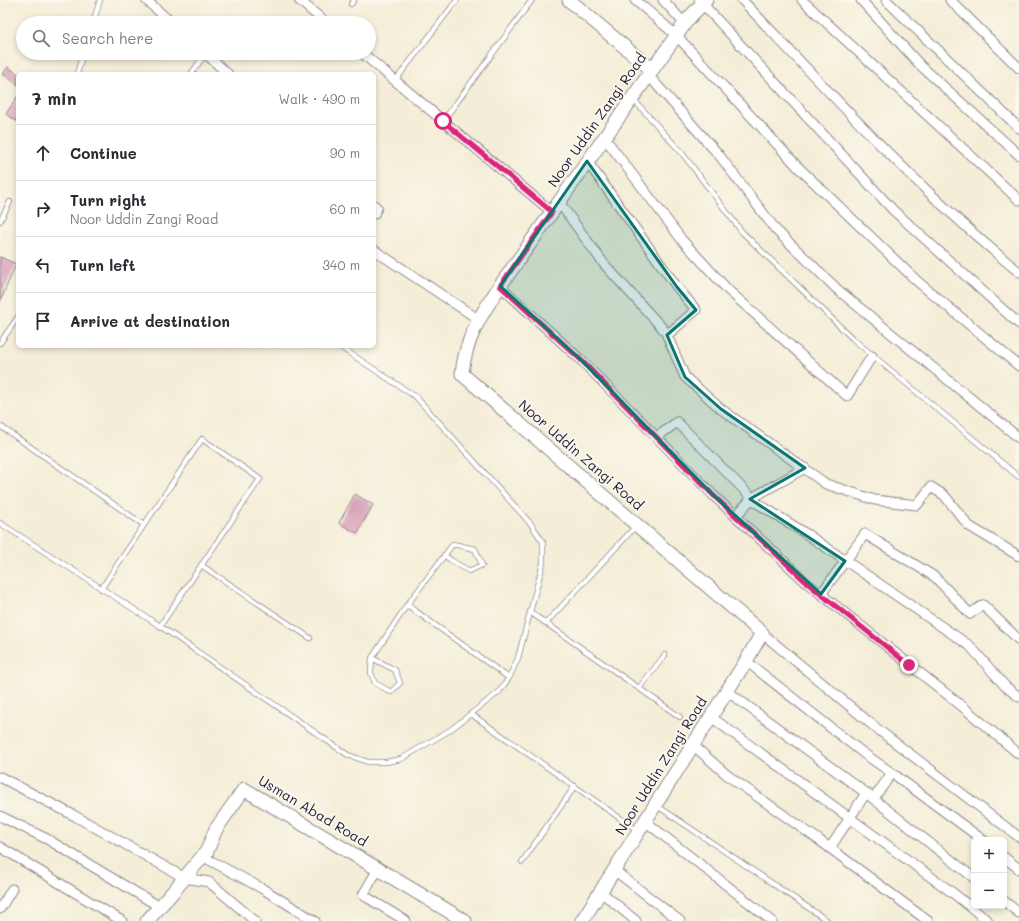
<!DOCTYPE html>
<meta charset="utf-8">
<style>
:root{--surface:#fff;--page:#f7f7f7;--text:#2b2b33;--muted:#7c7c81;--line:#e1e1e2}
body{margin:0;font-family:Mali,sans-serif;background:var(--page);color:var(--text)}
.controls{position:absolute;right:12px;bottom:12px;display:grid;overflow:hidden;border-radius:6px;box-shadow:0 2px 6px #0003}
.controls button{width:36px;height:36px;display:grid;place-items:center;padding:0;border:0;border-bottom:1px solid var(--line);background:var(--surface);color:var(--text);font:20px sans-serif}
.stop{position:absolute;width:12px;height:12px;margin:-9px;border:3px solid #db2777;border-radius:50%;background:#fff}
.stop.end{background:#db2777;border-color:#fff;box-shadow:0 1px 4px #0008}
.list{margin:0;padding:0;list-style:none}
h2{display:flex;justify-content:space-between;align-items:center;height:52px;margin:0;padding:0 16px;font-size:17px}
h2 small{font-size:13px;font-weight:400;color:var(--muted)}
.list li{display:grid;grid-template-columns:26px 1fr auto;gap:12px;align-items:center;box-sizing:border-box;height:56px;padding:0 16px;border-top:1px solid var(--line)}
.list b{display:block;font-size:15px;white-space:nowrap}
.list p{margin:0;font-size:13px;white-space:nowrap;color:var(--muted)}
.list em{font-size:13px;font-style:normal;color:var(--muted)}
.icon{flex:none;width:22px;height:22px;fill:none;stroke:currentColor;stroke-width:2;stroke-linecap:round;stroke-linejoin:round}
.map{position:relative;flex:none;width:1019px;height:921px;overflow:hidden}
.search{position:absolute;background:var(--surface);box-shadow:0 2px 6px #0003;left:16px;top:16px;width:360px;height:44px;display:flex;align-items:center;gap:10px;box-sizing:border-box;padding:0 14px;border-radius:22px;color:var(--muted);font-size:15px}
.panel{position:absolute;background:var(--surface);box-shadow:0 2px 6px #0003;left:16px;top:72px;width:360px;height:276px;border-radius:6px}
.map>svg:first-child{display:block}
.building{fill:#d69db6}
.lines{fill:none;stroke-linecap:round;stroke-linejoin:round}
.lane-casing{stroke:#8b8889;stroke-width:6}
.street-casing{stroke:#8b8889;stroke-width:11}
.secondary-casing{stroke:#8b8889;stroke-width:15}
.lane{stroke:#fff;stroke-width:4.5}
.street{stroke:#fff;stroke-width:9}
.secondary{stroke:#fff;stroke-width:13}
.route{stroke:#db2777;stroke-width:5}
.marked{fill:#0f766e;fill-opacity:0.2;stroke:#0f766e;stroke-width:3;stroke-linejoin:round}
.labels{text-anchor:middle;stroke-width:4;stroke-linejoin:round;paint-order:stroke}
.street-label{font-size:14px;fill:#22223b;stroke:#fbf7ec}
</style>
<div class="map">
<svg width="1019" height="921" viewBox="0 0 1019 921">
<rect width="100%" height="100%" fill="#fbf7ec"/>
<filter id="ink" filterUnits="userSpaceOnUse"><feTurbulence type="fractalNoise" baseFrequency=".025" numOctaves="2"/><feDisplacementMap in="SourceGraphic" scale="8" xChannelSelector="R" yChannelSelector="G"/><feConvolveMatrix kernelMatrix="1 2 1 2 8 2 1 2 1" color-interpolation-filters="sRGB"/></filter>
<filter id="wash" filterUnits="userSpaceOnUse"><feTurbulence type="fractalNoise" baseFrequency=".012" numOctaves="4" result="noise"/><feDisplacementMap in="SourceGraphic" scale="16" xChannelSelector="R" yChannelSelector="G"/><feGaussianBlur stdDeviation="0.9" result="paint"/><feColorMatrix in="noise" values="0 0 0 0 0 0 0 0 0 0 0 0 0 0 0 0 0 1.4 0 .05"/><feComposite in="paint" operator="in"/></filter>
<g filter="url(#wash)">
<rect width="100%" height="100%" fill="#f4edd7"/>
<g id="blocks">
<!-- building -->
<g class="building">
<polygon points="8,67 18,74 18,85 3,74"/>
<polygon points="18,96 18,122 6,114"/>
<polygon points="0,257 16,264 0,302"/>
<polygon points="355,494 373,505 357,533 339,523"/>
</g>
</g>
</g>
<g filter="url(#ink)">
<use href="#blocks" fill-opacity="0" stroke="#8b8889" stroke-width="1"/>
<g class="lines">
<!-- lane casing -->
<g class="lane-casing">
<g id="lane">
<polyline points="351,4 354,0"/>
<polyline points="93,23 100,0"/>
<polyline points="77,74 83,53"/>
<polyline points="191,74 206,53"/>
<polyline points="395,81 457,0"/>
<polyline points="633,99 682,153 742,232 853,339 1019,477"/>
<polyline points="443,121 532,0"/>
<polyline points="0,221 10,202"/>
<polyline points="0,343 18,317"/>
<polyline points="0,426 144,525"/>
<polyline points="0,523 160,626 348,755 368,762 386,762 401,759 450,730 499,692 509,678 518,658 543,563 543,542 531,524 416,397 339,346"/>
<polyline points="201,565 310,638"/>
<polyline points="101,589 202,439 260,479 160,626"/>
<polyline points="407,605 453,544 475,549 482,565 469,571 452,561 444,555"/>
<polyline points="530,612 680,717"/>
<polyline points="546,623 636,526"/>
<polyline points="372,658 395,670 400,683 391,692 375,683 371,673 372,658 407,605 509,678"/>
<polyline points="639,688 665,655"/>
<polyline points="471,714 637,830"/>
<polyline points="656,805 828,921"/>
<polyline points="522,862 575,786"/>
</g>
</g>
<!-- street casing -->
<g class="street-casing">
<g id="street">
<polyline points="146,0 172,23"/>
<polyline points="299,0 326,23"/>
<polyline points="635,0 676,35 798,167 917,281 1019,366"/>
<polyline points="663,0 685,24"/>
<polyline points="699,0 893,210 1019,324"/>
<path d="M742,0c89,94 176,190 277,272"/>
<polyline points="802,0 1019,200"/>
<polyline points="861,0 920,65 1019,155"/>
<polyline points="886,0 1019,128"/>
<polyline points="950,0 1019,68"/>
<polyline points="205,53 228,74"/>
<polyline points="362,53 552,212"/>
<polyline points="648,75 719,155 776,230 838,290 1019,438"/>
<polyline points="604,137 682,240 728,290 847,396 872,356"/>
<polyline points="587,161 677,287 696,310 667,335"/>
<polyline points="559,202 604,264 665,331 685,377 721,409 826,484 875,500 917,505 931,487 944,495 969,526 1019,556"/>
<polyline points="374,205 377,208 374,214"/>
<polyline points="374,250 478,319"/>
<polyline points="500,286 582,361 713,495 807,583 963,707 1019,754"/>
<polyline points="657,437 677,422 757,503 808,535 970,646 1005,686 1019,697"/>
<polyline points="736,516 752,498 805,468"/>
<polyline points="821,594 865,534 935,577 970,614 983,605 1019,640"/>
<polyline points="762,633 876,728 1019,837"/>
<polyline points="746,661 863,753 892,773 874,798 866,793 830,848"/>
<polyline points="727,691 866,793 974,878"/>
<polyline points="711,717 953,893 988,921"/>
<polyline points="693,745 727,775 819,840 928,921"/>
<polyline points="892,773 983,840"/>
<polyline points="0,777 75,816 185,878 209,882 255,921"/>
<polyline points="0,816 47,839 160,907"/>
<polyline points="645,821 772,921"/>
<polyline points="0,847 122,921"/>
<polyline points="202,856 263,889 315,921"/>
<polyline points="1004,857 1019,869"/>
<polyline points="378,869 363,895 406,921"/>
<polyline points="614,870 680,921"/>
<polyline points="600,891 636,921"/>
<polyline points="1004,901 1019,913"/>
<polyline points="0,909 12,889"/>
</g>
</g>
<!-- secondary casing -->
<g class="secondary-casing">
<g id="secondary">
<polyline points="569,0 652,70"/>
<polyline points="147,921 172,893 207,851 216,829 244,789 465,921"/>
<path d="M582,921l164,-260 16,-28 -300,-259c3,-34 19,-60 38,-88l188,-267 18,-19"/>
</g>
</g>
<!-- lane -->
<use href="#lane" class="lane"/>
<!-- street -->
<use href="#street" class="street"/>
<!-- secondary -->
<use href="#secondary" class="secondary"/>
</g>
</g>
<g class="lines" filter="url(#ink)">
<!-- route -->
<polyline class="route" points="443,121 552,212 500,286 582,361 713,495 807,583 909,665"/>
</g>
<!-- marked area -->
<path class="marked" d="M587,161l90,126 19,23 -29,25 18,42 36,32 84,59 -55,31 95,62 -24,33 -108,-99 -131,-134 -82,-75z"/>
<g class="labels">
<!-- street labels -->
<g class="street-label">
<text transform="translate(597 120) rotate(-55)" y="5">Noor Uddin Zangi Road</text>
<text transform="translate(581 455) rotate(41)" y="5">Noor Uddin Zangi Road</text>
<text transform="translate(661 766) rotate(-58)" y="5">Noor Uddin Zangi Road</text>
<text transform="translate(313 811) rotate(31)" y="5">Usman Abad Road</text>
</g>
</g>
</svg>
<div class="controls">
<button>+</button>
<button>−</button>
</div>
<div class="stop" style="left:443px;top:121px"></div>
<div class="stop end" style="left:909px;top:665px"></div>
<div class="search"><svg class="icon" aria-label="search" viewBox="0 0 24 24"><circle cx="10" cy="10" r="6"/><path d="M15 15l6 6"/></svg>Search here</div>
<section class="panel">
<h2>7 min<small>Walk · 490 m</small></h2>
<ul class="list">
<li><svg class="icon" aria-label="ahead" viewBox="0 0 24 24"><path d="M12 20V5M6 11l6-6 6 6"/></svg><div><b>Continue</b></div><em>90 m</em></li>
<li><svg class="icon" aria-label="right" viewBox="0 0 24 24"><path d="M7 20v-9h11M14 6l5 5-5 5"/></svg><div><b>Turn right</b><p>Noor Uddin Zangi Road</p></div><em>60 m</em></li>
<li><svg class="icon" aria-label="left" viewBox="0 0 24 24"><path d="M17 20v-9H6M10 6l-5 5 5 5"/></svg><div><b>Turn left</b></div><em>340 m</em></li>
<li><svg class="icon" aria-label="arrive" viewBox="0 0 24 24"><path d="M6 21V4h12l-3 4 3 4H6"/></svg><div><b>Arrive at destination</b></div></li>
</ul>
</section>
</div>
